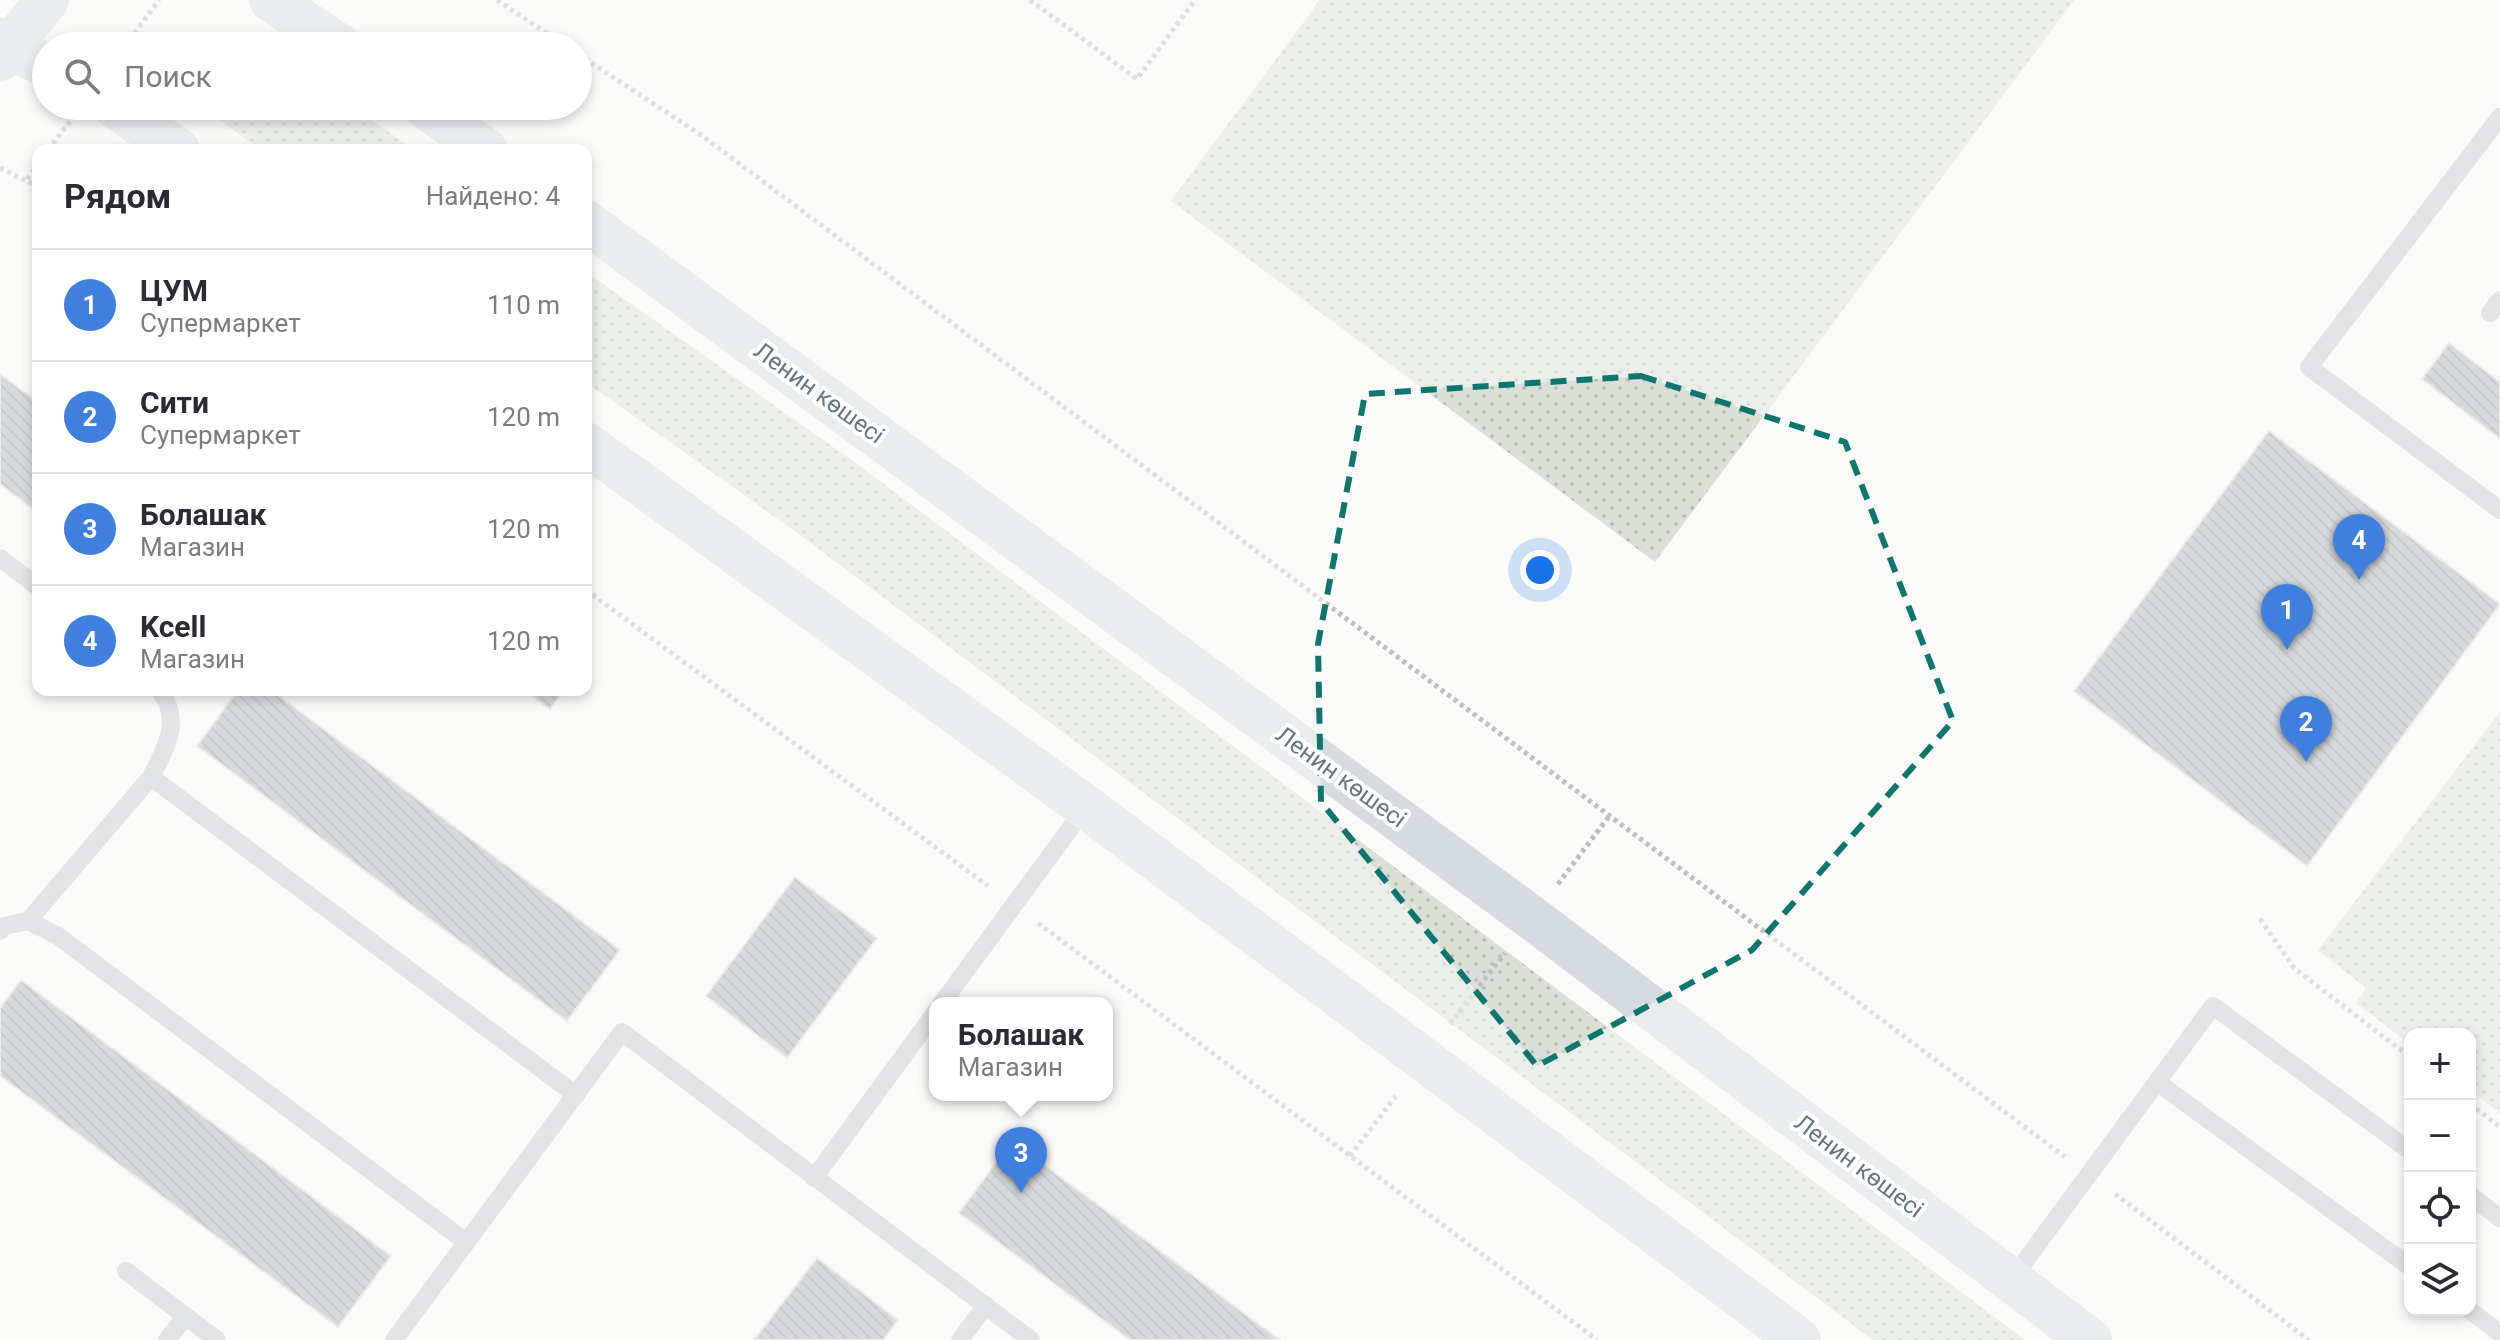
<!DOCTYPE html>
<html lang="ru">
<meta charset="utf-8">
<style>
:root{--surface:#fff;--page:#f7f7f7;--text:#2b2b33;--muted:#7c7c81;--line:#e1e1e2;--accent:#0b8043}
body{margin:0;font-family:Roboto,sans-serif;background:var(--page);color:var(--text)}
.controls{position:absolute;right:24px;bottom:24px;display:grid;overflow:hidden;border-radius:16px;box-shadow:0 4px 12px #0003}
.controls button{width:72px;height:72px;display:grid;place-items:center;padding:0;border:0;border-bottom:2px solid var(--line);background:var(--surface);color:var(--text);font:40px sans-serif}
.you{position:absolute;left:1540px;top:570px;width:28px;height:28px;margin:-20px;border:6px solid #fff;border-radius:50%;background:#1a73e8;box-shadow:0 0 0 12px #1a73e833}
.badge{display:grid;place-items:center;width:52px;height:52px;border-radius:50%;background:var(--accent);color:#fff;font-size:26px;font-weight:700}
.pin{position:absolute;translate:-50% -66px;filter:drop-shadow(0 2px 4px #0008)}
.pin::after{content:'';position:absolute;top:42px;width:28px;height:24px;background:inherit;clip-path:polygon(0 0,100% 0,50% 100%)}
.popup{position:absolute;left:929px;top:997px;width:184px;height:104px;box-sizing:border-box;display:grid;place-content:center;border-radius:16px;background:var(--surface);filter:drop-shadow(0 2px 6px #0005);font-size:26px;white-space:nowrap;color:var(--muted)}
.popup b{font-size:30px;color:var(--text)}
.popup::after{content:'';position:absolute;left:50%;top:100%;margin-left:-16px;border:16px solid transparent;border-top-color:var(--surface)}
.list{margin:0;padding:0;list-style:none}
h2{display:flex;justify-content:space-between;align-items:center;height:104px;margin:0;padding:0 32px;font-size:34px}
h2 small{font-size:26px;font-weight:400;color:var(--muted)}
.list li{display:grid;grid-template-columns:52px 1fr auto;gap:24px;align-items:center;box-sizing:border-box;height:112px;padding:0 32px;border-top:2px solid var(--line)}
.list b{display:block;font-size:30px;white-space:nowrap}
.list p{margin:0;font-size:26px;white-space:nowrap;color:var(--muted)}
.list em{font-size:26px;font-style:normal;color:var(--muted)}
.icon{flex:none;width:44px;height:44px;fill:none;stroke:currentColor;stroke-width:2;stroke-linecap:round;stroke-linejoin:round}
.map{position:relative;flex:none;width:2500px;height:1340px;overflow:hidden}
.search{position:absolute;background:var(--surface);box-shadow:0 4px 12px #0003;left:32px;top:32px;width:560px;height:88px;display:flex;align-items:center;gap:20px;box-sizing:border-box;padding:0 28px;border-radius:44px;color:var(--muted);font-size:30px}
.panel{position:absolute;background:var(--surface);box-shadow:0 4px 12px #0003;left:32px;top:144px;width:560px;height:552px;border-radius:16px}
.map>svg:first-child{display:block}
.grass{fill:url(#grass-dots)}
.building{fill:url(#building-back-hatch);stroke:#dcdcda;stroke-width:2}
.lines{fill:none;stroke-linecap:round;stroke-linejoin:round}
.path{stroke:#bbbfc2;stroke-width:5;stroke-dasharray:4 4;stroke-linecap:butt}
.lane{stroke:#c3c8cc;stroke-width:18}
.secondary{stroke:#d6dbdf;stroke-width:44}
.marked{fill:none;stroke:#0f766e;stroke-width:6;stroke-dasharray:16 10;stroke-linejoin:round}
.labels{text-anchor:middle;stroke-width:8;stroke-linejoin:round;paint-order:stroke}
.street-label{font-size:24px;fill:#657683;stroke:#fff}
</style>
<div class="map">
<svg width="2500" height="1340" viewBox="0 0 2500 1340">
<defs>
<pattern id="grass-dots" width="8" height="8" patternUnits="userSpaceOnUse" patternTransform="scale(2)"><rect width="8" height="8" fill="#dadfd7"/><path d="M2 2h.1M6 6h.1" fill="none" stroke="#b4b9b4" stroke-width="1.8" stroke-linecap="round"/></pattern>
<pattern id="building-back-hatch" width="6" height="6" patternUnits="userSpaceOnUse" patternTransform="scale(2)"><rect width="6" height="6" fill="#aab3b9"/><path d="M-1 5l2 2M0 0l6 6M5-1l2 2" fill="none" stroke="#8e969c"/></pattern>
</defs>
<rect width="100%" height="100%" fill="#fafaf8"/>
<!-- grass -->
<g class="grass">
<polygon points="1320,0 2074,0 1655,562 1171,201"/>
<polygon points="224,35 253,36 267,46 213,46"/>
<polygon points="200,106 352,106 414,150 261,150"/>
<polygon points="586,272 857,464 2025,1340 1873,1340 800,535 586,382"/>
<polygon points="2500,712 2500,1113 2470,1090 2470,1034 2410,1034 2410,1044 2356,1003 2366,988 2318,950"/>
</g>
<!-- building -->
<g class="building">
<polygon points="2449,343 2500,382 2500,439 2422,379"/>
<polygon points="0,374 38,402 38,513 0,484"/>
<polygon points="2269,431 2500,604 2307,866 2074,691"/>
<polygon points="238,690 271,690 620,950 567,1021 197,746"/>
<polygon points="523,690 564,690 550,709"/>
<polygon points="795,877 877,938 787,1058 706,996"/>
<polygon points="21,980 391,1256 338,1327 0,1076 0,1008"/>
<polygon points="1012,1141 1280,1340 1130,1340 959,1213"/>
<polygon points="817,1258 898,1320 883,1340 754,1340"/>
</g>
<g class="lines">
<!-- path -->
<g class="path">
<polyline points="497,0 566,46"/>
<polyline points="1030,0 1137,79 1195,0"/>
<polyline points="125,46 159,0"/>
<polyline points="578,54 701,135 2065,1157"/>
<polyline points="48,150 72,119"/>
<polyline points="0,168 38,187"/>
<polyline points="27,179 38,164"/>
<polyline points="586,590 988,886"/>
<polyline points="1558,884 1610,815"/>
<polyline points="2260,919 2294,968 2410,1057"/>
<polyline points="1038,923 1597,1340"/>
<polyline points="1450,1024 1505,953"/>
<polyline points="2470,1104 2500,1127"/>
<polyline points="1350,1156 1396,1096"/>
<polyline points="2115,1194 2309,1340"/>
</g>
<!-- lane -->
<g class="lane">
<polyline points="2500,117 2309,367 2500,510"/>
<polyline points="2490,313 2500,300"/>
<polyline points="0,558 38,587"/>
<path d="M159,690c24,30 7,57 -8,87l425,318"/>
<polyline points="28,921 151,777"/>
<polyline points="0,931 4,926 28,921 58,936 466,1242"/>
<polyline points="942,1003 1086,807"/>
<polyline points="2157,1082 2410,1267"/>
<polyline points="814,1178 935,1013"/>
<polyline points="2470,1195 2500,1218"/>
<polyline points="126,1271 217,1340"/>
<polyline points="2011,1280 2213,1006 2410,1151"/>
<polyline points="2469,1310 2500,1333"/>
<polyline points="167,1340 185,1317"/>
<polyline points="394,1340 622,1032 1031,1340"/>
<polyline points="960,1340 986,1305"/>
</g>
<!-- secondary -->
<g class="secondary">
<polyline points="271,0 340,46"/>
<polyline points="0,40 46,66"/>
<polyline points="0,59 47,0"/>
<polyline points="114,106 178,150"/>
<polyline points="424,106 486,150"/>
<polyline points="586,222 1532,918 2090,1340"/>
<polyline points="586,444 1086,807 1799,1340"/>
</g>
</g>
<!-- marked area -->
<path d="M0 0H2500V1340H0ZM1641,376l204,66 108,279 -201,229 -215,116 -216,-264 -3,-158 47,-250z" fill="#fafaf8" fill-opacity=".55" fill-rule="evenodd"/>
<path class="marked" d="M1641,376l204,66 108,279 -201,229 -215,116 -216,-264 -3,-158 47,-250z"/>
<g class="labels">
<!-- street labels -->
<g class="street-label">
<text transform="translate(819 393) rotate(36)" y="8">Ленин көшесі</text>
<text transform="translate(1341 777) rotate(36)" y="8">Ленин көшесі</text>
<text transform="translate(1859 1166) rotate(37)" y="8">Ленин көшесі</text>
</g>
</g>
</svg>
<div class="controls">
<button>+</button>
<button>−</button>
<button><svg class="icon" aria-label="locate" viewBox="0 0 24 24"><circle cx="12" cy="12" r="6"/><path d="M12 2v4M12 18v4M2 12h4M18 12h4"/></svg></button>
<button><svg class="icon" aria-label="layers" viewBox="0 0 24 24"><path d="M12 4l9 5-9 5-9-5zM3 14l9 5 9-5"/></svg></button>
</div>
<div class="you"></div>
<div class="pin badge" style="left:2287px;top:650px;background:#3f7fe0">1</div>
<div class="pin badge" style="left:2306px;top:762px;background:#3f7fe0">2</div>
<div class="pin badge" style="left:1021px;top:1193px;background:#3f7fe0">3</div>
<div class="popup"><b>Болашак</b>Магазин</div>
<div class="pin badge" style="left:2359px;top:580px;background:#3f7fe0">4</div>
<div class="search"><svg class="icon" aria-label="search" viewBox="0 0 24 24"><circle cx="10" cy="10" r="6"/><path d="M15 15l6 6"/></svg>Поиск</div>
<section class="panel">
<h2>Рядом<small>Найдено: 4</small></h2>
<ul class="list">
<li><span class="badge" style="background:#3f7fe0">1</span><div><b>ЦУМ</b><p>Супермаркет</p></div><em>110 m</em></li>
<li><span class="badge" style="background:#3f7fe0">2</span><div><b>Сити</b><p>Супермаркет</p></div><em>120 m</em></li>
<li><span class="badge" style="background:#3f7fe0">3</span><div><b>Болашак</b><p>Магазин</p></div><em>120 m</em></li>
<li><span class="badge" style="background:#3f7fe0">4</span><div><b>Kcell</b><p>Магазин</p></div><em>120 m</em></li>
</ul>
</section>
</div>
